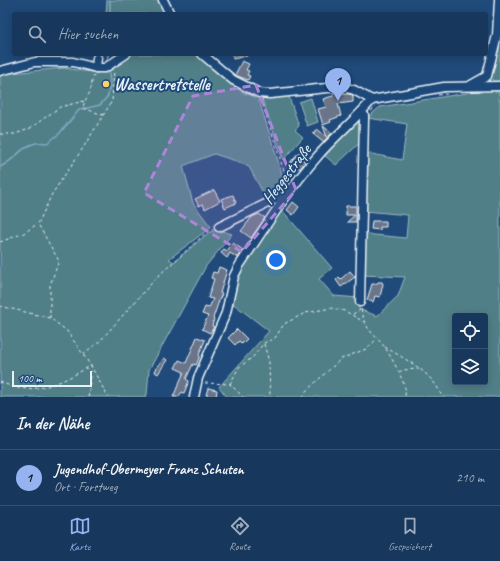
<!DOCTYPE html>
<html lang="de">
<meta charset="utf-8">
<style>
:root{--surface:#17385c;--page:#203f62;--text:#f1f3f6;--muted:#9eacbb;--line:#365272;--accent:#95b2f1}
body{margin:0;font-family:Caveat,sans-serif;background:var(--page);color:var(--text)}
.controls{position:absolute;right:12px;bottom:12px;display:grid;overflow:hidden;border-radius:4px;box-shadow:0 2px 10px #0003}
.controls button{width:36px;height:36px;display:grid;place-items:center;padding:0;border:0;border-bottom:1px solid var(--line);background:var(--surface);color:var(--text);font:20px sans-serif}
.scale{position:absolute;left:12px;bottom:10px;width:80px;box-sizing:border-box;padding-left:4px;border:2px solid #e8f1f8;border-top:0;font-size:11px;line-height:14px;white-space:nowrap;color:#e8f1f8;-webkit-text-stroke:3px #1f4a7a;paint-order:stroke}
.you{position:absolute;left:276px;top:260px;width:14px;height:14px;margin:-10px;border:3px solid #fff;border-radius:50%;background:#1a73e8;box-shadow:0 0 0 6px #1a73e833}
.badge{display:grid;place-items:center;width:26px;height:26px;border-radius:50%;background:var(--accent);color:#111;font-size:13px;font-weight:700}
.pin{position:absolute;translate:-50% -33px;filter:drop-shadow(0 1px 2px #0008)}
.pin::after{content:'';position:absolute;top:21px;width:14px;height:12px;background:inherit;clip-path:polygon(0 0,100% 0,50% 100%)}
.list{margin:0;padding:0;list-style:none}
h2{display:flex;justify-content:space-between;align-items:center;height:52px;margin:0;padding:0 16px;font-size:17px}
h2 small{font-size:13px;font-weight:400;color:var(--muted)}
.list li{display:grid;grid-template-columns:26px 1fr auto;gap:12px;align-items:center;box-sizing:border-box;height:56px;padding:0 16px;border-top:1px solid var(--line)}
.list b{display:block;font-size:15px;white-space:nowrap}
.list p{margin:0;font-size:13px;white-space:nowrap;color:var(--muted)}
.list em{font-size:13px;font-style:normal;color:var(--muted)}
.icon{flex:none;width:22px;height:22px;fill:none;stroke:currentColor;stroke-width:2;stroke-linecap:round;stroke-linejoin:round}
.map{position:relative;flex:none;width:500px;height:397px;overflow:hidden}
.search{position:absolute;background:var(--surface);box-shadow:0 2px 10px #0003;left:12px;right:12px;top:12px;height:44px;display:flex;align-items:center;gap:10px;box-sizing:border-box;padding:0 14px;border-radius:4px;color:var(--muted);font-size:15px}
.sheet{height:108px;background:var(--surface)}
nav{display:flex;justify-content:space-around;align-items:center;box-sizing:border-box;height:56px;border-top:1px solid var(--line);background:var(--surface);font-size:11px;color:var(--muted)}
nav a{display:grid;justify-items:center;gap:2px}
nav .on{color:var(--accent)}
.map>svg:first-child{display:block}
.green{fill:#517f88;stroke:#9cb8c0;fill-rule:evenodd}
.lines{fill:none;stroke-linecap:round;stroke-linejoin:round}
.stream{stroke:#83a8c1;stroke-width:1.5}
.building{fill:#6a7489;stroke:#e8f1f8}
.minor-casing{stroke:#e8f1f8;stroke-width:11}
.path{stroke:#e8f1f8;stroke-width:1;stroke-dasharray:3 3;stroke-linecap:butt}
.minor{stroke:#1f4a7a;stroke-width:8}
.marked{fill:#ac85d9;fill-opacity:0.2;stroke:#ac85d9;stroke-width:3;stroke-dasharray:8 5;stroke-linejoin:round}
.poi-dot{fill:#ffd166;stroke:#1f4a7a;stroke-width:1.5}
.labels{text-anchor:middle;stroke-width:4;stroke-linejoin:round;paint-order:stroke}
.poi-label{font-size:17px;font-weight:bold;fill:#e8f1f8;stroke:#1f4a7a;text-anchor:start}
.street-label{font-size:17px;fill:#e8f1f8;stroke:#1f4a7a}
</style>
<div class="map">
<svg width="500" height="397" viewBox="0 0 500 397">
<rect width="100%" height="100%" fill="#1f4a7a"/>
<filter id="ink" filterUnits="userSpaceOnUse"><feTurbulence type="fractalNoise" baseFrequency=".025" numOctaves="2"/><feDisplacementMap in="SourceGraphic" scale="8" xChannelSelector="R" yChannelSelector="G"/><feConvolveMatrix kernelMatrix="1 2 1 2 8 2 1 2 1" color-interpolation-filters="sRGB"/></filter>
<g filter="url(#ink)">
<!-- green -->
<g class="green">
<polygon points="107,0 160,0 166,14 106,14"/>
<path d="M497,45h3v38c-6,-1 -8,-2 -10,-8z"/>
<polygon points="133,54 197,54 209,64 230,83 244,93 258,97 287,190 267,200 249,167 239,162 214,154 183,166 193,203 211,227 169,259 174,262 208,233 217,229 232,234 206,266 149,370 147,395 145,397 0,397 0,74 64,68 83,71 106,72 128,56"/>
<path d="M472,89l26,1 2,14v293h-273l-8,-10 50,-56 -38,-29 7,-29 43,-64 51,59 -13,11 15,17 25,2v11l18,7 21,-20 7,-19 -42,-2 1,-41 42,4 2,-23 -43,-4 2,-58 35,7 5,-36 -40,-6 13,-11 87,-14zM455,316h30v66h-30z"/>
<polygon points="288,94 299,126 295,130 303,137 283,160 261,96"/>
<polygon points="311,98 318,122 307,126 299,102"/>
<polygon points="359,121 361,121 363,140 336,165 324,155"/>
</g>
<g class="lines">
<!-- stream -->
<g class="stream">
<polyline points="110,0 110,14"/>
<polyline points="107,64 108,54"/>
<path d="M0,167c18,-8 24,-28 47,-24l12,-9 20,-24 21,-5 8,-9 2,-12 -1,-13"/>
</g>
</g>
<!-- building -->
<g class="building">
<polygon points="232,54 247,54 247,56 233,59"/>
<polygon points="242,61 249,64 246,70 249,71 247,75 250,76 248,80 235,75"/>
<polygon points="348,94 353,95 353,102 338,104 341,116 330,120 331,122 323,125 318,109 326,107 323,99 336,95"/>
<polygon points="323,126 332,133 323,142 313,134 317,129 327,137"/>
<polygon points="299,152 305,158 303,160 305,162 300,169 298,167 295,171 288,165"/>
<polygon points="214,190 220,201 205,209 203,204 199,206 195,199"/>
<polygon points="233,195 236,203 225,208 221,199"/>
<polygon points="293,202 299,207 293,215 287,210"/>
<polygon points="346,206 356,206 356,222 347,222 355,215 346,215"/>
<polygon points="259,214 265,218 251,238 241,231 252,217"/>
<polygon points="372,221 386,221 386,227 380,227 380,230 371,229"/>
<polygon points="233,243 243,250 238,258 230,253 227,258 221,253 224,249 227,251"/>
<polygon points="219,267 227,270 220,293 222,294 220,298 213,318 214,319 212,326 214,327 210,333 202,329 208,316 202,314 205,307 209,308 213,299 208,298 214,279 211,278 213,272 217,273"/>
<polygon points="350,271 355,277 341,287 336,280 339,277 341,279"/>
<polygon points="378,282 382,282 383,284 380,297 375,296 373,302 367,300 372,284 376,284"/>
<polygon points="237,329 247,339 242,344 239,341 235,345 228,338"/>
<polygon points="197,337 205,340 199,355 200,356 196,365 193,364 186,379 189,381 184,393 182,392 178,397 173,397 184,372 175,368 179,360 186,363"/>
<polygon points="164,358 167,360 158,374 155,372 156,369"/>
<polygon points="208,388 217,390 216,397 208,397 208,395 206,395"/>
</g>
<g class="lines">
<!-- minor casing -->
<g class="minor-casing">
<g id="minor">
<polyline points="163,0 170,14"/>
<polyline points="202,54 233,80 259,93 270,94 327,88 347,88 354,90 372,100"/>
<polyline points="96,68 97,58"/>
<polyline points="0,71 35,62 73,62 96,68 105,68 126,54"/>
<polyline points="471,85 487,76 497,35 499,0"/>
<polyline points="219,227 288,193"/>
<polyline points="360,302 364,119 364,115 362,113"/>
<path d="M194,397l4,-19 28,-65 8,-37 5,-10c25,-37 49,-76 78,-109 17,-20 38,-37 55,-57l72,-13 56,-1"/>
</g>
</g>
<!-- path -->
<g class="path">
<path d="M94,75c-3,6 -2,11 -4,17 -3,6 -6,9 -7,16l20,7"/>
<polyline points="438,95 447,94"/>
<polyline points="261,99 288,184"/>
<polyline points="371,111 376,107"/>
<polyline points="0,134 15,134 29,129 60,107 84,101"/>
<polyline points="0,242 24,233 37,224"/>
<polyline points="0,306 50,318 67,331 91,366 108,397"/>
<path d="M361,309c4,20 10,22 22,36 6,7 20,34 22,43 1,2 0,6 0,9"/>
<polyline points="353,314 360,310"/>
<polyline points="50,318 50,285 59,261 38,224 52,194 83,148 112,101 114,70"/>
<polyline points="264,344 269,362 270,397"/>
<path d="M385,347c21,13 48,25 57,50"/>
<polyline points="83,354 100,341 158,276 208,231 213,229"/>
<polyline points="399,372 403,370 419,369"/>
<path d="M0,382c6,2 12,5 18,6 26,4 50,-9 72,-22"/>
<polyline points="205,383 230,384 243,397"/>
<polyline points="230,384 239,367 252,358 264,343 275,338 284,324 305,313 331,308 345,311 364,322"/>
<polyline points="88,397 89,393 91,366"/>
<polyline points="303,397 306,391 341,359 366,349 377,339"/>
</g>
<!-- minor -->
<use href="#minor" class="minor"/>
</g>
</g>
<!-- marked area -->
<path class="marked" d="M256,85l40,105 -54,62 -98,-59 49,-97z"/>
<!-- markers -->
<circle class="poi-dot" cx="106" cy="84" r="4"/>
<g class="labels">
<!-- poi labels -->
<g class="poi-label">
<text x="114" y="90">Wassertretstelle</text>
</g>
<!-- street labels -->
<g class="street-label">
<text transform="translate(286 174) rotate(-53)" y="6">Heggestraße</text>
</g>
</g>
</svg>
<div class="controls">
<button><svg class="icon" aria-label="locate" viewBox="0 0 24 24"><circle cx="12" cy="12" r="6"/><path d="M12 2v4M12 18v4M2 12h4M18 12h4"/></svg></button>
<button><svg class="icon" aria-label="layers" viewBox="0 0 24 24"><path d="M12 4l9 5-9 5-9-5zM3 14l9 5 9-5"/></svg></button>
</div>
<div class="scale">100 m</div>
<div class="you"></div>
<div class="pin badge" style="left:338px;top:101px">1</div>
<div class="search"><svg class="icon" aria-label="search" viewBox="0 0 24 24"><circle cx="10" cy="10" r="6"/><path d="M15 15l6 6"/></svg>Hier suchen</div>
</div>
<section class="sheet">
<h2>In der Nähe<small></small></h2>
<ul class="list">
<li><span class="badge">1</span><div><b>Jugendhof-Obermeyer Franz Schuten</b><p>Ort · Forstweg</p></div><em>210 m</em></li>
</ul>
</section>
<nav>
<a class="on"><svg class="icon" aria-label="map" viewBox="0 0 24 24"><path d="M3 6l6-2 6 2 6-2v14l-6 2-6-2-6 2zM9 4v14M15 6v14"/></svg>Karte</a>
<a><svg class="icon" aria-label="directions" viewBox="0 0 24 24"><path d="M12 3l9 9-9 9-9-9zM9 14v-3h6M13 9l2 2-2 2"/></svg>Route</a>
<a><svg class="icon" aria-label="saved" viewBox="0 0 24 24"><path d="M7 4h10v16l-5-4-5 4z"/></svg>Gespeichert</a>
</nav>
